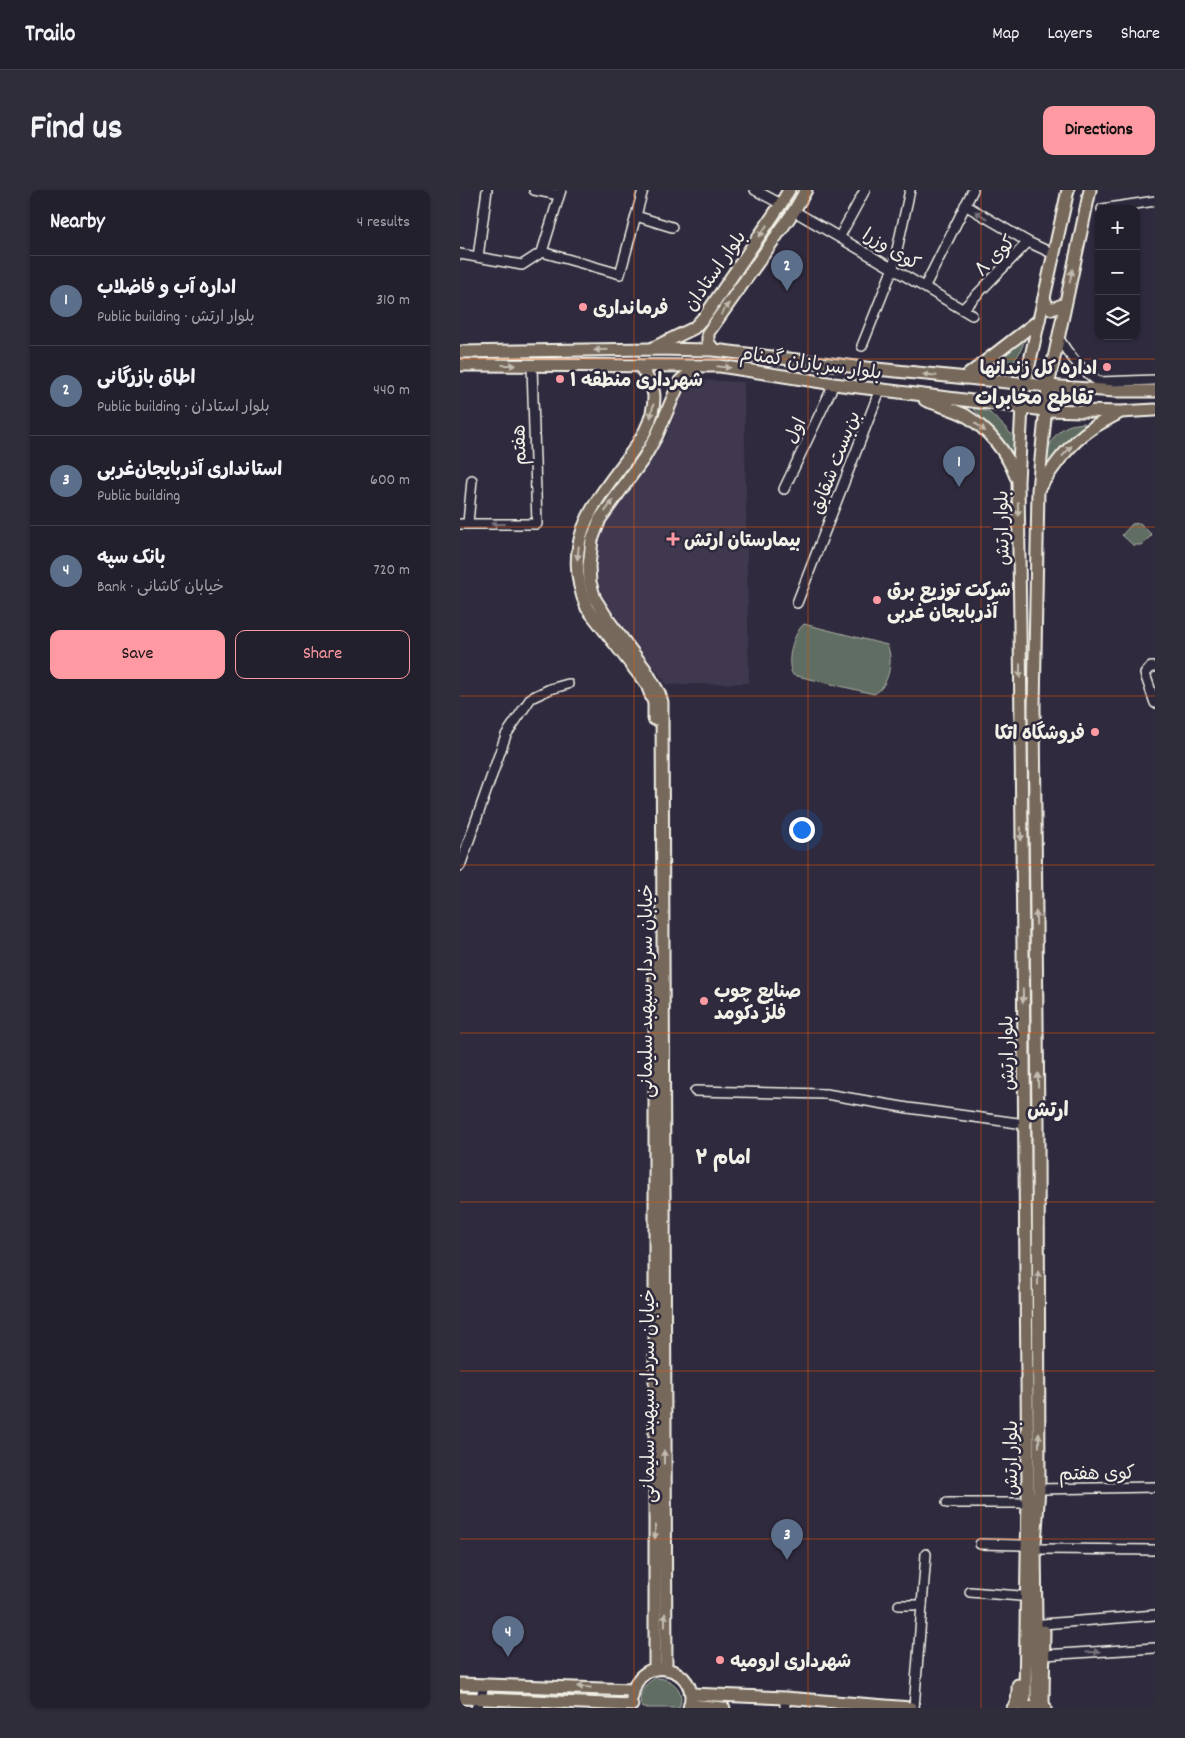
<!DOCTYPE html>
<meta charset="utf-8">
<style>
:root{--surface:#23202e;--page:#2f2d3a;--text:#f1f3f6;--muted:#a3a3aa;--line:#403e4a;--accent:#ff9aa2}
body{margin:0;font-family:Dekko,"Playpen Sans Arabic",sans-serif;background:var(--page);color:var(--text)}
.controls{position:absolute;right:15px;top:15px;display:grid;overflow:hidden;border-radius:10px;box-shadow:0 1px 4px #0004}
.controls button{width:45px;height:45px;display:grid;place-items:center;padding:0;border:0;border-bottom:1px solid var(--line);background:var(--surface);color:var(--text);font:25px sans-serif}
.you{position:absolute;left:341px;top:639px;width:18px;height:18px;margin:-12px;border:4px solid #fff;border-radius:50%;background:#1a73e8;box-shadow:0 0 0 8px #1a73e833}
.badge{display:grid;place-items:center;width:32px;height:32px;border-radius:50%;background:var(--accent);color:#fff;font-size:16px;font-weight:700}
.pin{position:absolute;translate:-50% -41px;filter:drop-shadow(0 1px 2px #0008)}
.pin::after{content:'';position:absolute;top:26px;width:18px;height:15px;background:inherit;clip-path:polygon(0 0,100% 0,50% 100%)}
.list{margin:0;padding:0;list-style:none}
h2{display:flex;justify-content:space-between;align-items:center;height:65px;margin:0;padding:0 20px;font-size:21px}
h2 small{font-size:16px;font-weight:400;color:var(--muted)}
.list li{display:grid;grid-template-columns:32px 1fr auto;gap:15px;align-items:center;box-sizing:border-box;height:90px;padding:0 20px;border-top:1px solid var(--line)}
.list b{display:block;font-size:19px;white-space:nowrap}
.list p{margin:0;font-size:16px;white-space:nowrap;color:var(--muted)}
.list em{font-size:16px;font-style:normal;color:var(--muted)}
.actions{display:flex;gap:10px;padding:15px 20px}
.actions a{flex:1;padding:11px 0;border:1px solid var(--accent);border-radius:10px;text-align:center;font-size:18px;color:var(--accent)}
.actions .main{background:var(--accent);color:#111}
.icon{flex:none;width:28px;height:28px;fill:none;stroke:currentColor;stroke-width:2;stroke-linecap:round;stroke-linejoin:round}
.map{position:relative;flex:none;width:695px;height:1518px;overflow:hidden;border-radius:10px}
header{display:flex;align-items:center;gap:30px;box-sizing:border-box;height:70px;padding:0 25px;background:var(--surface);border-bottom:1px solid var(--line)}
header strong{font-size:24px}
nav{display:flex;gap:28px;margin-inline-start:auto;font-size:18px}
.intro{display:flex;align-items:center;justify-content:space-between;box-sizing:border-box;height:120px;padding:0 30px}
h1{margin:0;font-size:35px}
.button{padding:12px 22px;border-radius:10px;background:var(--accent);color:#111;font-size:18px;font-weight:700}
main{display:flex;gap:30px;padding:0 30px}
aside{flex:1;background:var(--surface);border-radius:10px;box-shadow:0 1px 4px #0004}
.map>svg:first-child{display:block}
.built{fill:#41394f}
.green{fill:#616d62;stroke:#aaafa5}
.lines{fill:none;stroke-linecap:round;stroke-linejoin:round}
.minor-casing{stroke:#f4f1e8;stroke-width:12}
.major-casing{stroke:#f4f1e8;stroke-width:15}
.minor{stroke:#2f2a3d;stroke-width:9}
.major{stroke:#76695c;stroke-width:11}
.oneway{fill:#747079}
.oneway2{fill:#c2bbb0}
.grid{fill:none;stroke:#e8590c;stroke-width:1;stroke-opacity:0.55}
.poi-dot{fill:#ff9aa2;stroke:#2f2a3d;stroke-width:2}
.labels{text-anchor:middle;stroke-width:5;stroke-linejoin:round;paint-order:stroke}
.street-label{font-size:19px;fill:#f4f1e8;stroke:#2f2a3d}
.poi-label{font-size:19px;font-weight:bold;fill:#f4f1e8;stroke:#2f2a3d;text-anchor:start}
.neighbourhood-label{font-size:20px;font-weight:bold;fill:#f4f1e8;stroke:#2f2a3d}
</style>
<header>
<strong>Trailo</strong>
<nav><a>Map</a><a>Layers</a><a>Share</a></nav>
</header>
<div class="intro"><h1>Find us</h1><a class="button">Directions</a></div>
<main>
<aside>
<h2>Nearby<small>4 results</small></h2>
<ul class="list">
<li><span class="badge" style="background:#5c6f8a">1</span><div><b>اداره آب و فاضلاب</b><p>Public building · بلوار ارتش</p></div><em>310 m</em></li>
<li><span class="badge" style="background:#5c6f8a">2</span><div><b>اطاق بازرگانی</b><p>Public building · بلوار استادان</p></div><em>440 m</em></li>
<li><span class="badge" style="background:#5c6f8a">3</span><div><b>استانداری آذربایجان‌غربی</b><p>Public building</p></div><em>600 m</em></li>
<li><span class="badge" style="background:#5c6f8a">4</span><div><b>بانک سپه</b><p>Bank · خیابان کاشانی</p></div><em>720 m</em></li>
</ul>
<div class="actions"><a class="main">Save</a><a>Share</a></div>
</aside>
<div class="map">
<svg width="695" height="1518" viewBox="0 0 695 1518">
<rect width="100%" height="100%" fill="#2f2a3d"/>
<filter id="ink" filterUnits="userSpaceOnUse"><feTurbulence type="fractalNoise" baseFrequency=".02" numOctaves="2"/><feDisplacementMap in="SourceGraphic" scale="10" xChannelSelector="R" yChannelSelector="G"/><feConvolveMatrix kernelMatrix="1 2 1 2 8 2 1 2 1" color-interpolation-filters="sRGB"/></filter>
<g filter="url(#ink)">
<!-- built -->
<polygon class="built" points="236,190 284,192 289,493 207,495 143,409 138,390 136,364 145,334 206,247 213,229 218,209 227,192"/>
<!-- green -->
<g class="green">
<path d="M566,147c-10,27 -12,28 -39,32z"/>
<polygon points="513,218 529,222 545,237 557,252 556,267"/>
<path d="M624,233l5,3 -24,17 -16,22 -3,-2c1,-15 7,-31 22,-37 4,-2 11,-2 16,-3z"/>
<polygon points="680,333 692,345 681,355 673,355 662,345 672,334"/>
<path d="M344,434l83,21c7,14 2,42 -13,49l-81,-19c-8,-12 0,-42 11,-51z"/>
<path d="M196,1488c17,0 30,13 23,30h-37c-5,-13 1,-24 14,-30z"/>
</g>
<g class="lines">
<!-- minor casing -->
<g class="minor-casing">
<g id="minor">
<polyline points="74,0 99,5"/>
<polyline points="295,0 321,14"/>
<polyline points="505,15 568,52 594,64"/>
<polyline points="642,19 695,11"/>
<polyline points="334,21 512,125"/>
<polyline points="176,26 212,37"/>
<polyline points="380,46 405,0"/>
<polyline points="82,62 160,84 183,0"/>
<polyline points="0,64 62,75 82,62 101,0"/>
<polyline points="18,67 27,0"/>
<polyline points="465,96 513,0"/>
<polyline points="503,119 568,52"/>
<path d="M598,147c11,19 23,33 41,45l56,-2"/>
<polyline points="402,156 433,78 450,0"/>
<polyline points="324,299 374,194"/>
<polyline points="8,333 12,290"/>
<polyline points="0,334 77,334 72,176"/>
<polyline points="337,413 420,200"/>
<polyline points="695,477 691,477 685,484 695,513"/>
<polyline points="0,676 46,545 71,508 90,499 108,494"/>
<polyline points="235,901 366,904 448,918 565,934"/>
<polyline points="579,1299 695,1297"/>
<polyline points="487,1313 565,1313"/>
<polyline points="520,1354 561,1355"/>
<polyline points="582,1359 695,1360"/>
<polyline points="510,1402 560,1406"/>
<polyline points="439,1415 462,1415"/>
<polyline points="583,1434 695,1425"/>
<polyline points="584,1465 695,1458"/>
<polyline points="16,1518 21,1508 24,1495"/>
<polyline points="325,1518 325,1508"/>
<polyline points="454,1518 466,1364"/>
</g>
</g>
<!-- major casing -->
<g class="major-casing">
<g id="major">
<polyline points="584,108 587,116 592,119 605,114"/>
<polyline points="193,158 234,138 245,126 321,14 329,0"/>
<polyline points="254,160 248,152 248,143 334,21 346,0"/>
<polyline points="0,162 190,159 254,160 396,177 588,196 655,201 695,201"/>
<polyline points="0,175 260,176 374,194 585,220 660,222 695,220"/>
<path d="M180,176c6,10 14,20 14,31 0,24 -14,44 -27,62 -37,48 -66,87 -40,149l60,77 7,18v16"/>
<polyline points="504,188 579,130"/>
<path d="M465,210c13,5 28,9 40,15 23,14 42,37 51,62"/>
<path d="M579,298c15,-22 30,-44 52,-59 9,-6 19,-11 28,-16"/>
<polyline points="195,773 195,1478"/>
<polyline points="584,1441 583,1513 585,1518"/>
<polyline points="206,1478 202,512 199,503 185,479 149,431 135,409 130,392 129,376 132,350 140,329 184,268 197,245 220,191 237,177"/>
<polyline points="0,1494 173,1500"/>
<polyline points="231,1504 325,1508 451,1518"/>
<path d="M172,1507c6,-47 71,-30 57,11"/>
<polyline points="0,1508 172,1515"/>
<polyline points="565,1508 568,1299 560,437 558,292 562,217 565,193 608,0"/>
<path d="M558,1509l4,7c7,2 16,2 21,-3"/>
<polyline points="577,1509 575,1354 579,1299 578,933 574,519 578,300 588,196 630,0"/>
<polyline points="230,1515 264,1518"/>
<path d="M553,1518c6,-6 5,-15 5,-23"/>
</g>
</g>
<!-- minor -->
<use href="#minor" class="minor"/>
<!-- major -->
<use href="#major" class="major"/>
</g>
<!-- one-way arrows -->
<defs><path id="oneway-solid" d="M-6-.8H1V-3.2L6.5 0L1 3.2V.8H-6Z" transform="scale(1.25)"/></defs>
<g class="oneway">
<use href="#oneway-solid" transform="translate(521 25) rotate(-149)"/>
<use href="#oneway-solid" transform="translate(38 334) rotate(-180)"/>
<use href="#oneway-solid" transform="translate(633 1462) rotate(-4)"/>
</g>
<g class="oneway2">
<use href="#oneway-solid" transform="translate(303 41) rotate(124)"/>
<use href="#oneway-solid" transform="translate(611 86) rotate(-78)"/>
<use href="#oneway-solid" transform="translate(265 119) rotate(-55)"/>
<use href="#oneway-solid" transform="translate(141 160) rotate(179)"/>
<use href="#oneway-solid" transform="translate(49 175)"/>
<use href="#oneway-solid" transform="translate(264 177) rotate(6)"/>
<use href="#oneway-solid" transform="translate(470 185) rotate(-174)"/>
<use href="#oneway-solid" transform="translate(192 221) rotate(102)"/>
<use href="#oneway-solid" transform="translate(520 237) rotate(39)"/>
<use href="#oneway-solid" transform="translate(607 261) rotate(-48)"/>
<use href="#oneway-solid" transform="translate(149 316) rotate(-54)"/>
<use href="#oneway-solid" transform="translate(558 319) rotate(89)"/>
<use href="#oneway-solid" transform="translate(118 363) rotate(96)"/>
<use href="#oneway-solid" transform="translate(560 481) rotate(90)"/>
<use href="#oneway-solid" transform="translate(561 644) rotate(89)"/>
<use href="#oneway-solid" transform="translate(576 728) rotate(-91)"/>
<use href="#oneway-solid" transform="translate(563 806) rotate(89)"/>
<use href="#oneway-solid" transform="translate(578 890) rotate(-91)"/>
<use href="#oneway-solid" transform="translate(578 1088) rotate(-90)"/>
<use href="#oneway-solid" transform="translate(579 1250) rotate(-90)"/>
<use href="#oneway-solid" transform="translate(204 1267) rotate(-90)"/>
<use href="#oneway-solid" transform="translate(195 1342) rotate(90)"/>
<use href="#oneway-solid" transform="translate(205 1430) rotate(-90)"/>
<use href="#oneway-solid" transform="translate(124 1497) rotate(-177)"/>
</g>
</g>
<!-- grid -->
<path class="grid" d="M174,0v1518M348,0v1518M521,0v1518M0,169h695M0,337h695M0,506h695M0,675h695M0,843h695M0,1012h695M0,1181h695M0,1349h695"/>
<!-- markers -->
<g class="poi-dot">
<circle cx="123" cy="117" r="5"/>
<circle cx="647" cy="177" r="5"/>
<circle cx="100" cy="189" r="5"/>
<path d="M210.5 341.5h5v5h5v5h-5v5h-5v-5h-5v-5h5z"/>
<circle cx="417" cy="410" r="5"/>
<circle cx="635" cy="542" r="5"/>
<circle cx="244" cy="811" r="5"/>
<circle cx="260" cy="1470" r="5"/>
</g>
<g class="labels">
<!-- street labels -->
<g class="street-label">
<text transform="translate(432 58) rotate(31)" y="7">کوی وزرا</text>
<text transform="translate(534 65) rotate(-45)" y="7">کوی ۸</text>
<text transform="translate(254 80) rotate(-55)" y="7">بلوار استادان</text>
<text transform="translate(351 172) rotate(8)" y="7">بلوار سربازان گمنام</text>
<text transform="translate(334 240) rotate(-64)" y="7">اول</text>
<text transform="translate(58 255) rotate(-92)" y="7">هفتم</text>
<text transform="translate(374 272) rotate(-69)" y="7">بن‌بست شقایق</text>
<text transform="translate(541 338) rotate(-91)" y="7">بلوار ارتش</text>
<text transform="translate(185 801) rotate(-90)" y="7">خیابان سردار سپهبد سلیمانی</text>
<text transform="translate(546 863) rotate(-91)" y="7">بلوار ارتش</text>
<text transform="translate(187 1206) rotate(-90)" y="7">خیابان سردار سپهبد سلیمانی</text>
<text transform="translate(550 1268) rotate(-90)" y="7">بلوار ارتش</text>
<text transform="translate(637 1282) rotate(-1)" y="7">کوی هفتم</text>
</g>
<!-- poi labels -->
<g class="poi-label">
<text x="133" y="124">فرمانداری</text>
<text x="637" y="184" text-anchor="end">اداره کل زندانها</text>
<text x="110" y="196">شهرداری منطقه ۱</text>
<text x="224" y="356">بیمارستان ارتش</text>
<text x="427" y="406">شرکت توزیع برق<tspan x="427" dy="22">آذربایجان غربی</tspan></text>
<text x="625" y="549" text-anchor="end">فروشگاه اتکا</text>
<text x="254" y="807">صنایع چوب<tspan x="254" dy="22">فلز دکومد</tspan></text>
<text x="270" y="1477">شهرداری ارومیه</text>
</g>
<!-- neighbourhood labels -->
<g class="neighbourhood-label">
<text x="574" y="214">تقاطع مخابرات</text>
<text x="588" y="926">ارتش</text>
<text x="263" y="974">امام ۲</text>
</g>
</g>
</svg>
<div class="controls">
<button>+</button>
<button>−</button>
<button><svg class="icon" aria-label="layers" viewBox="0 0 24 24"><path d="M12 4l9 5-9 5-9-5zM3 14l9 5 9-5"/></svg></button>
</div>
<div class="you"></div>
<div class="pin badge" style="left:499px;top:297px;background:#5c6f8a">1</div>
<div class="pin badge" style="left:327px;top:101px;background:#5c6f8a">2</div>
<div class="pin badge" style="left:327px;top:1370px;background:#5c6f8a">3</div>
<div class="pin badge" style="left:48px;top:1467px;background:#5c6f8a">4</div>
</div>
</main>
